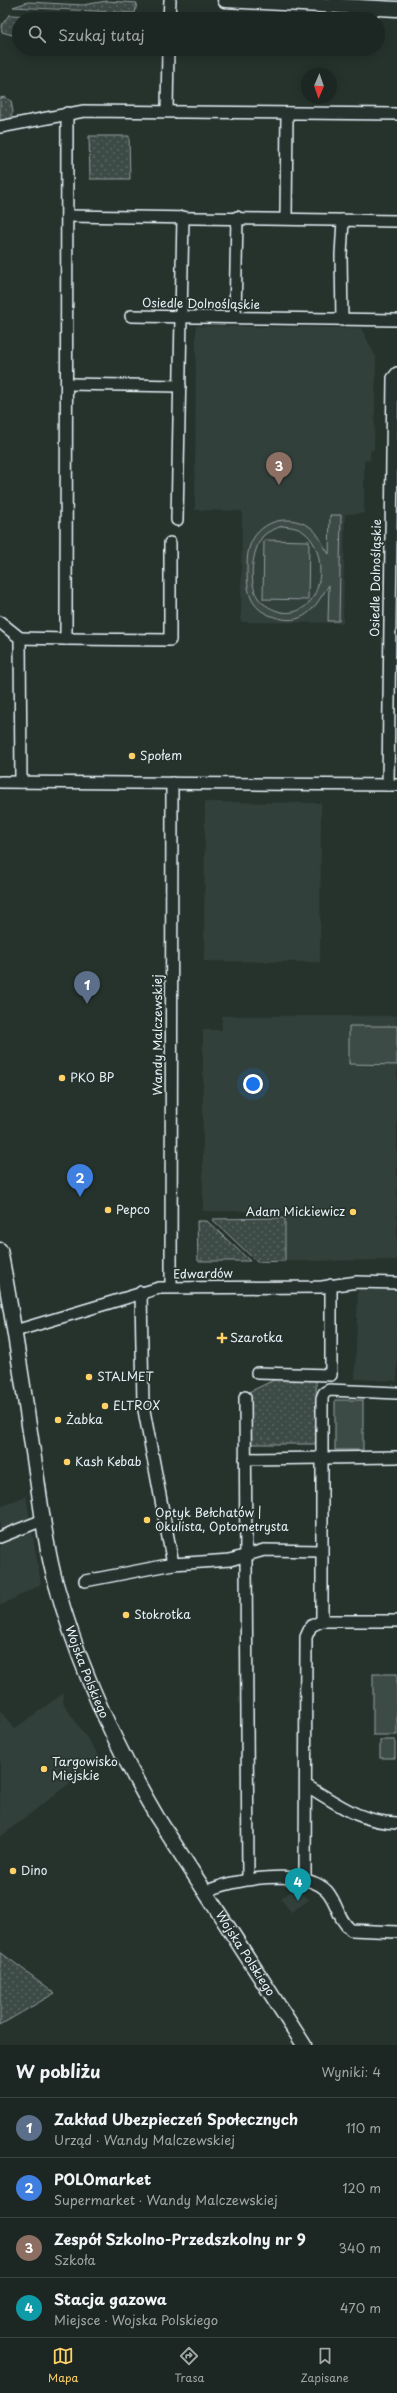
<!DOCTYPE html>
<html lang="pl">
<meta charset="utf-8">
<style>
:root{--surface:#1c2622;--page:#29322f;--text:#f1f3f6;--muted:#a0a5a5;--line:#3a4340;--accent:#ffd166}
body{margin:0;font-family:"Playpen Sans",sans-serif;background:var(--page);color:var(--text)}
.compass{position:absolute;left:301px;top:68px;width:36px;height:36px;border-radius:50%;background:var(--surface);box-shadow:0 2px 10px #0003;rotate:182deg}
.you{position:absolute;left:253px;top:1084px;width:14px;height:14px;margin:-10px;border:3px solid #fff;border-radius:50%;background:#1a73e8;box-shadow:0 0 0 6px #1a73e833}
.badge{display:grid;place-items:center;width:26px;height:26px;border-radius:50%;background:var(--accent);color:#fff;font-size:13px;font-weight:700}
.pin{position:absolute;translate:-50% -33px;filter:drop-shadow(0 1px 2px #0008)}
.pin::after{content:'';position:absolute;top:21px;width:14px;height:12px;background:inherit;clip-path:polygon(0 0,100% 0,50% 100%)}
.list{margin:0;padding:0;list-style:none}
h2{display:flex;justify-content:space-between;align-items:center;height:52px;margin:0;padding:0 16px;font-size:17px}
h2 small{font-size:13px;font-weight:400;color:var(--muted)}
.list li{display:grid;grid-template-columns:26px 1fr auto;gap:12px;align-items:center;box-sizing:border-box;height:60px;padding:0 16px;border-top:1px solid var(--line)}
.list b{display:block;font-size:15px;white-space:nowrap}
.list p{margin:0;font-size:13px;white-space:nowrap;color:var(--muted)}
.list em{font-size:13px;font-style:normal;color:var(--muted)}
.icon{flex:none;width:22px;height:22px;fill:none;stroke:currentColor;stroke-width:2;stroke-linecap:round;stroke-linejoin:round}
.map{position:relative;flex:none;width:397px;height:2045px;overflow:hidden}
.search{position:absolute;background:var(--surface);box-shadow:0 2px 10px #0003;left:12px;right:12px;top:12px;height:44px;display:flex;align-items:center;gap:10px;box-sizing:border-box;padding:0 14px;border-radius:22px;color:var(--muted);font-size:15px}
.sheet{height:292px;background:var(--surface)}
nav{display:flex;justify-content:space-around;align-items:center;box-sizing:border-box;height:56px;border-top:1px solid var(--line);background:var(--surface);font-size:11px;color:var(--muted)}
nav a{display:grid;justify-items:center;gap:2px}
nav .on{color:var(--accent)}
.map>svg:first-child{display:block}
.built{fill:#333f3a}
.grass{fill:url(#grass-dots);stroke:#939ea0}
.pitch{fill:#3e4b47;stroke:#939ea0;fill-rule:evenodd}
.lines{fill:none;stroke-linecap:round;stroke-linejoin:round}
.minor-casing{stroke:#e8f1f8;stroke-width:14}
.tertiary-casing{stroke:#e8f1f8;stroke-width:17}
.minor{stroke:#26332d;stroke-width:11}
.tertiary{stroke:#26332d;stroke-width:14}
.poi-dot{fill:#ffd166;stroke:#26332d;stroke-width:1.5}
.labels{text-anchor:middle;stroke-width:3.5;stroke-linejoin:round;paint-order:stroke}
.street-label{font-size:12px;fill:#e8f1f8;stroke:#26332d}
.poi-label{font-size:12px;fill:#e8f1f8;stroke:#26332d;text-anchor:start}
</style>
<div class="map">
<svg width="397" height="2045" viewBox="0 0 397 2045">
<defs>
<pattern id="grass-dots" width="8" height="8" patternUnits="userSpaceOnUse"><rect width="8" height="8" fill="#3e4b47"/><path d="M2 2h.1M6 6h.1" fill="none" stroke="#5a6562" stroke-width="1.8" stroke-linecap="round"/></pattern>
</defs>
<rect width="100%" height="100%" fill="#26332d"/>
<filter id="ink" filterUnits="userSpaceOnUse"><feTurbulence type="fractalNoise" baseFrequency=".025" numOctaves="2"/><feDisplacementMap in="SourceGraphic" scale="8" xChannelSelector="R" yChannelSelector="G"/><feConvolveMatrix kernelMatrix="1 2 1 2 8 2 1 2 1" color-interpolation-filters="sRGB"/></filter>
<g filter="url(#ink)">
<!-- built -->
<g class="built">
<polygon points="196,326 361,328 376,357 374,449 370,451 370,460 364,460 364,513 345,514 343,623 241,622 242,511 195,510"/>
<polygon points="205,802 321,803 320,962 204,961"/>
<polygon points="222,1016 397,1016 397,1260 285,1261 285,1211 203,1211 203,1030 222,1030"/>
<polygon points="358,1289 397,1290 397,1381 355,1379"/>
<polygon points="26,1496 41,1584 0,1606 0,1507"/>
<polygon points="64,1693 63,1703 101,1759 0,1837 0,1710 14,1729"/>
<polygon points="290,1892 303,1894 309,1900 291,1912 281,1899"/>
</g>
<!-- grass -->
<g class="grass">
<polygon points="107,1 137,3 135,13 13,7 28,2 83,5"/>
<polygon points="9,15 137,19 19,19 19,37 2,32 1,26"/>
<polygon points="5,97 11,101 13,112 10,119 0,121 0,98"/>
<polygon points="89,136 129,136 130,179 90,179"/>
<polygon points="285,1218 285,1261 257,1262 212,1219"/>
<polygon points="197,1221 207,1221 250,1261 198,1261"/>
<polygon points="276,1379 316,1379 317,1444 249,1444 249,1392"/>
<polygon points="0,1952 55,1993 0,2025"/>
</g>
<!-- pitch -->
<g class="pitch">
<path d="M330,515h11l-2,106h-11l1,-36c-13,19 -22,41 -51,33 -27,-7 -31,-23 -31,-48 0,-7 0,-15 2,-22 8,-26 37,-36 61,-21 8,5 13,19 19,27zM282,526c8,1 16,1 23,7 26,21 18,86 -24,79 -8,-2 -18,-7 -23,-14 -10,-16 -6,-48 5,-62 5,-5 12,-7 19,-10z"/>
<polygon points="264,540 309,541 308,600 263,599"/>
<polygon points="349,1026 397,1026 397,1065 349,1064"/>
<rect x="335" y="1400" width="28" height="50"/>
<rect x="373" y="1674" width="24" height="61"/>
<rect x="380" y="1740" width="15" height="18"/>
</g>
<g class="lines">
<!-- minor casing -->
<g class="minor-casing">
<g id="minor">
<polyline points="169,19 170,0"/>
<polyline points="167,111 168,49"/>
<polyline points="0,127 84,111 397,114"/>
<polyline points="67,216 397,221"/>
<polyline points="286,218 287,113"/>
<polyline points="131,316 397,320"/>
<polyline points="235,317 237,217"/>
<polyline points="342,320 341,255 343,220"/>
<polyline points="68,384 180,386"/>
<polyline points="177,520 183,217"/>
<polyline points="0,622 20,638 21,782"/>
<polyline points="20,638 66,639 67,113"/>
<polyline points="66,639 170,640 170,543"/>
<polyline points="0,782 397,785"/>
<polyline points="388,785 393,378 397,373"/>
<polyline points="171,1287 172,783"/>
<polyline points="141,1292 143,1405 173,1564 230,1560 264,1550 321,1551"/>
<polyline points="15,1331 159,1288 322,1287 357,1282 397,1283"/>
<polyline points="257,1373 331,1375 331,1285"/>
<polyline points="245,1397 248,1879"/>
<polyline points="245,1459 397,1457"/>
<polyline points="0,1537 43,1520"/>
<polyline points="85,1581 173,1564"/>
<polyline points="322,1621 397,1621"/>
<path d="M307,1786c31,18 52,36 90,37"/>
<polyline points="305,1879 306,1637 311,1626 322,1621 322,1398 324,1393 329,1390 397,1393"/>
<path d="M205,1892c27,-13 99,-25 122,-1 11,13 10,27 24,39l46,2"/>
</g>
</g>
<!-- tertiary casing -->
<g class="tertiary-casing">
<g id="tertiary">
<polyline points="225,0 397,9"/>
<path id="s1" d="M0,1250c14,71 24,143 35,215 6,39 10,80 21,119 23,82 58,160 101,233l147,228"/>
</g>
</g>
<!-- minor -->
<use href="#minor" class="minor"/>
<!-- tertiary -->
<use href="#tertiary" class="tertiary"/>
</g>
</g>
<!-- markers -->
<g class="poi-dot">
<circle cx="132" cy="756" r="4"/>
<circle cx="62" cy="1078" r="4"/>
<circle cx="108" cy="1210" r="4"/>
<circle cx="353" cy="1212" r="4"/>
<path d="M220 1332h4v4h4v4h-4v4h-4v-4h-4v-4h4z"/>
<circle cx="89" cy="1377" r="4"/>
<circle cx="105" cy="1406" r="4"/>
<circle cx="58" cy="1420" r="4"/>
<circle cx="67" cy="1462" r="4"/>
<circle cx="147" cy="1520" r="4"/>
<circle cx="126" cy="1615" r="4"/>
<circle cx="44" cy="1769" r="4"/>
<circle cx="13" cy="1871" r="4"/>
</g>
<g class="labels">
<!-- street labels -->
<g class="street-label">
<text transform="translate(201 304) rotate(1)" y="4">Osiedle Dolnośląskie</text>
<text transform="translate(376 578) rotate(-89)" y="4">Osiedle Dolnośląskie</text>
<text transform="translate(158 1035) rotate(-90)" y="4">Wandy Malczewskiej</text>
<text transform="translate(203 1274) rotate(-1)" y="4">Edwardów</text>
<text dy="4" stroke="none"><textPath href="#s1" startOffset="432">Wojska Polskiego</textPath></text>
<text dy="4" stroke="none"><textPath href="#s1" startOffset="756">Wojska Polskiego</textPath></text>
</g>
<!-- poi labels -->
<g class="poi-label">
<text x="140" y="760">Społem</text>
<text x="70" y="1082">PKO BP</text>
<text x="116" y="1214">Pepco</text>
<text x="345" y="1216" text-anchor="end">Adam Mickiewicz</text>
<text x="230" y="1342">Szarotka</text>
<text x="97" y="1381">STALMET</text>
<text x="113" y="1410">ELTROX</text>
<text x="66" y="1424">Żabka</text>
<text x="75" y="1466">Kash Kebab</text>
<text x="155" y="1517">Optyk Bełchatów |<tspan x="155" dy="14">Okulista, Optometrysta</tspan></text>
<text x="134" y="1619">Stokrotka</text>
<text x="52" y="1766">Targowisko<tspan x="52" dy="14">Miejskie</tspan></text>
<text x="21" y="1875">Dino</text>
</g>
</g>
</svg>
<svg class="compass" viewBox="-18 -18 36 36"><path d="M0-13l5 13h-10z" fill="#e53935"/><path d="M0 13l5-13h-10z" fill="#a0a5a5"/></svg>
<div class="you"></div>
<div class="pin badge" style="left:87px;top:1004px;background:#5c6f8a">1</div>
<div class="pin badge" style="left:80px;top:1197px;background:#3f7fe0">2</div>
<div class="pin badge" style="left:279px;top:485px;background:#8d6e63">3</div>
<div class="pin badge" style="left:298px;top:1901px;background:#0f9aa8">4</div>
<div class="search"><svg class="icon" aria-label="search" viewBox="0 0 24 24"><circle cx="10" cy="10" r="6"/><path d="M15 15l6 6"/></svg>Szukaj tutaj</div>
</div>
<section class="sheet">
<h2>W pobliżu<small>Wyniki: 4</small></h2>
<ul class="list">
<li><span class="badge" style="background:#5c6f8a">1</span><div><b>Zakład Ubezpieczeń Społecznych</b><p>Urząd · Wandy Malczewskiej</p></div><em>110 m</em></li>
<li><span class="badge" style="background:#3f7fe0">2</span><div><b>POLOmarket</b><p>Supermarket · Wandy Malczewskiej</p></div><em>120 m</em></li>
<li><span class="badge" style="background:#8d6e63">3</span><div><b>Zespół Szkolno-Przedszkolny nr 9</b><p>Szkoła</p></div><em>340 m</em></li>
<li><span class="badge" style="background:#0f9aa8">4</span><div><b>Stacja gazowa</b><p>Miejsce · Wojska Polskiego</p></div><em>470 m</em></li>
</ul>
</section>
<nav>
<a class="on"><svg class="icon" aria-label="map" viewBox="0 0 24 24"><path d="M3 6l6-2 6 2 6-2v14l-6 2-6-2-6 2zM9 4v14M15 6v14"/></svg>Mapa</a>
<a><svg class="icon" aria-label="directions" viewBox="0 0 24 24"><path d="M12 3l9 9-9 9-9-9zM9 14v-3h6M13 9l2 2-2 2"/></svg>Trasa</a>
<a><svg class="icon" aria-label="saved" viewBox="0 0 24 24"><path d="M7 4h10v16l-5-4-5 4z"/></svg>Zapisane</a>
</nav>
